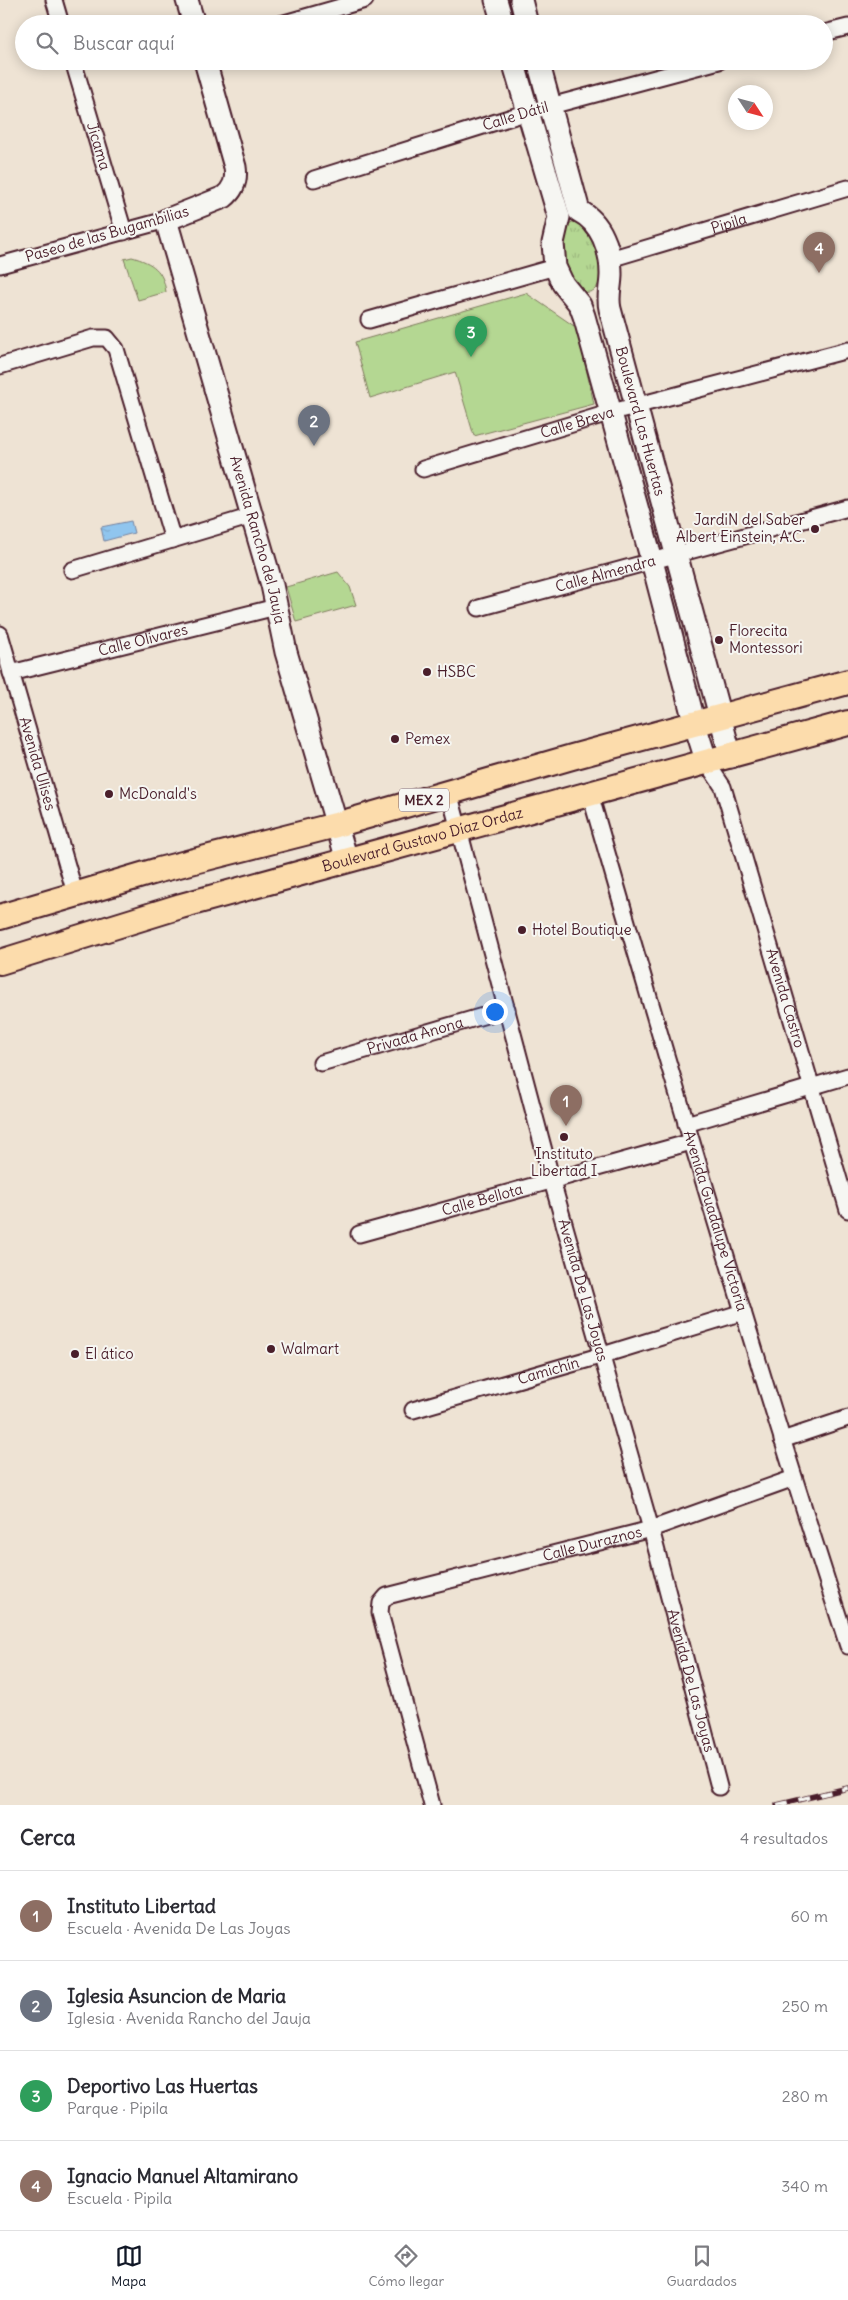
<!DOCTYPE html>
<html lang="es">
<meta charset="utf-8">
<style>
:root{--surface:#fff;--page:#f7f7f7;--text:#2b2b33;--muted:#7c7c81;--line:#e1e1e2;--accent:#111827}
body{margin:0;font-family:Delius,sans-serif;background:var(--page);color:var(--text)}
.compass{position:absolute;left:728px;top:85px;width:45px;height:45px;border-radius:50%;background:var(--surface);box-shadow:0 2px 12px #0003;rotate:126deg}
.you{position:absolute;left:494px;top:1011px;width:18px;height:18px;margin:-12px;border:4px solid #fff;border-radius:50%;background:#1a73e8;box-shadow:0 0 0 8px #1a73e833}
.badge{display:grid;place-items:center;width:32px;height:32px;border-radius:50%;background:var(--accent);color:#fff;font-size:16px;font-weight:700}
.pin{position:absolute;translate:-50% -41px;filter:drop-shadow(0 1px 2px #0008)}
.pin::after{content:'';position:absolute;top:26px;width:18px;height:15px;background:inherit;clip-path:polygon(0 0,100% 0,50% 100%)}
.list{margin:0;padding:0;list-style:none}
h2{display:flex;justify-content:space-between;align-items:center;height:65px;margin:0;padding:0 20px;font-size:21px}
h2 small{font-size:16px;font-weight:400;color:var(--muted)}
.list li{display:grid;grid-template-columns:32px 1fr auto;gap:15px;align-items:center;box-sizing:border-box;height:90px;padding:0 20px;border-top:1px solid var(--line)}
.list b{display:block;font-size:19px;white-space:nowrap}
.list p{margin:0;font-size:16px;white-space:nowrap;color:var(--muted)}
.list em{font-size:16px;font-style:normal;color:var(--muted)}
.icon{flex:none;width:28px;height:28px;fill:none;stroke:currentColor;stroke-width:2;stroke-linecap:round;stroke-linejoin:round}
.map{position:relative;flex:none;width:848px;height:1805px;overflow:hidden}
.search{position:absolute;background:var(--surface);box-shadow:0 2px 12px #0003;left:15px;right:15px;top:15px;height:55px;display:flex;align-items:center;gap:12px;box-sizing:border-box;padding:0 18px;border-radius:28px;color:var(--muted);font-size:19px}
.sheet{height:425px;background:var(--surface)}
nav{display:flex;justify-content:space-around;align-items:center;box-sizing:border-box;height:70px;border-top:1px solid var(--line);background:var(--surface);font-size:14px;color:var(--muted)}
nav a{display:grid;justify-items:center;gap:2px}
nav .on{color:var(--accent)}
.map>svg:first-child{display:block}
.grass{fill:url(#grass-tufts);stroke:#7f7b5e}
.park{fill:#b4d792;stroke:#7f7b5e}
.water{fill:url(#water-ripples);stroke:#7483a0}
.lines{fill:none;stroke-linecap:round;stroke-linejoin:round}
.street-casing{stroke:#4a1f2b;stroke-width:19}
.secondary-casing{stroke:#4a1f2b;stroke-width:25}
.primary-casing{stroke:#4a1f2b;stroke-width:28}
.street{stroke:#f6f6f2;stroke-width:15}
.secondary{stroke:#f6f6f2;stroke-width:21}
.primary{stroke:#fcdcac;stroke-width:24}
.rail-casing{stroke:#4a1f2b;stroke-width:5.5}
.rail{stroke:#f6f6f2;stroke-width:4;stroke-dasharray:11;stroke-linecap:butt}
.poi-dot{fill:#4a1f2b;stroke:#f6f6f2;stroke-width:2}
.labels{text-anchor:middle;stroke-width:4;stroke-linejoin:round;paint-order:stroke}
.shield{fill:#f6f6f2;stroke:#7e6067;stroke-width:1}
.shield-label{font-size:14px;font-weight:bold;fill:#4a1f2b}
.street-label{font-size:15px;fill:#4a1f2b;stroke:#f6f6f2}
.poi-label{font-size:15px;fill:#4a1f2b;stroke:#f6f6f2;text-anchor:start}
</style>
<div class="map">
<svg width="848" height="1805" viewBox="0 0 848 1805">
<defs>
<pattern id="grass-tufts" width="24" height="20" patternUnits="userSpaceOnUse" patternTransform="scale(1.25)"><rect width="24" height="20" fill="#b4d792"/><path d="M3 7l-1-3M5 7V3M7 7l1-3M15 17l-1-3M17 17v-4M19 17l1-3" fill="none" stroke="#9cb87e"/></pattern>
<pattern id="water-ripples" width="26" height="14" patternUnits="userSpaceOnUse" patternTransform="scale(1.25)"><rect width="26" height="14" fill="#90c5ee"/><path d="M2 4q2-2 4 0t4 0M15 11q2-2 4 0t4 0" fill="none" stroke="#7ea9cc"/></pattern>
</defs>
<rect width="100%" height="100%" fill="#eee3d4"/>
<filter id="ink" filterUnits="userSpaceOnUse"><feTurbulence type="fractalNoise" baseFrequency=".02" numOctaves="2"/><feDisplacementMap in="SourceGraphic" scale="10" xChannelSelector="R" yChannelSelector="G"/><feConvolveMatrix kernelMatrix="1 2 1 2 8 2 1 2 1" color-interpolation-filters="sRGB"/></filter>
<g filter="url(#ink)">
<!-- grass -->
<path class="grass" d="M572,222c28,1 44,81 8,69l-16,-22 -2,-38 2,-4z"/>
<!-- park -->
<g class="park">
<path d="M132,257c21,6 31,13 34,35l-28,8 -14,-41z"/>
<polygon points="526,293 577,328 594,404 474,436 455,372 370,398 355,342"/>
<polygon points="338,572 350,587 356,605 296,622 286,587"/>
</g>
<!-- water -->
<polygon class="water" points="131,521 134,533 104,541 101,527"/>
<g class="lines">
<!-- street casing -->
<g class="street-casing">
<g id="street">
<polyline points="54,0 61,24"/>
<polyline points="281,24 365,0"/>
<polyline points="824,33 848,27"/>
<path id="s1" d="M73,61l51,171"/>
<path id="s2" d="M314,179l214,-67 191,-51"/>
<path id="s3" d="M610,259l238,-71"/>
<polyline points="0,265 166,220"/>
<polyline points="369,320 555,267"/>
<polyline points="0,366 93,338 107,338 116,349 173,540"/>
<path id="s4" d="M423,469l189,-57 236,-62"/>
<polyline points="72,570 252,516"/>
<path id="s5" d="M479,608l369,-100"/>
<path id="s6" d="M0,634l75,259"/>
<path id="s7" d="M11,673l265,-66"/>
<path id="s8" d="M707,763l16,24 125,423"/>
<path id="s9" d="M449,792l103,389 99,348 68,258"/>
<path id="s10" d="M590,794c82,285 166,569 258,852"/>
<path id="s11" d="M321,1063l186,-54"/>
<polyline points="686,1124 848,1076"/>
<path id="s12" d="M359,1234l332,-92"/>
<path id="s13" d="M413,1410l190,-55 140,-43"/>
<polyline points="782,1440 848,1418"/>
<path id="s14" d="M432,1805l-52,-192 1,-10 6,-7 264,-67 143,-51"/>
</g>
</g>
<!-- secondary casing -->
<g class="secondary-casing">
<g id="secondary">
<polyline points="187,0 194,24"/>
<polyline points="496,0 503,24"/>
<polyline points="521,0 527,24"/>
<path id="s15" d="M205,61l30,106c2,13 -1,22 -11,30l-58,23 86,296 20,69 14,67 61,208"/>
<polyline points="513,61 559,217 553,243 555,267 563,284 580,305 584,316 652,561 695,725 707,763"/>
<path id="s16" d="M538,61l41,150c22,11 32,39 32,63 0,13 -4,22 -1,35l121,448"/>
</g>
</g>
<!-- primary casing -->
<g class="primary-casing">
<g id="primary">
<polyline points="0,917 159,870 336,825 572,757 848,682"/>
<path id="s17" d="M0,962l181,-56 667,-183"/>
</g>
</g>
<!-- street -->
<use href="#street" class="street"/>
<!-- secondary -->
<use href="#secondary" class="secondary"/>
<!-- primary -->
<use href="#primary" class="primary"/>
<!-- rail casing -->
<g class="rail-casing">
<polyline id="rail" points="777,1805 848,1788"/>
</g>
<!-- rail -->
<use href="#rail" class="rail"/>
</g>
</g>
<!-- markers -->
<g class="poi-dot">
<circle cx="815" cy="529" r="5"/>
<circle cx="719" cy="640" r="5"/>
<circle cx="427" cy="672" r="5"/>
<circle cx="395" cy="739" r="5"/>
<circle cx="109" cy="794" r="5"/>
<circle cx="522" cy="930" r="5"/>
<circle cx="564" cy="1137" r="5"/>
<circle cx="271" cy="1349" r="5"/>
<circle cx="75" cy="1354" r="5"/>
</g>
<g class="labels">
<!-- shield labels -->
<rect class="shield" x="399" y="788.5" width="50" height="23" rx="4"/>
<g class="shield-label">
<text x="424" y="805">MEX 2</text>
</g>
<!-- street labels -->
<g class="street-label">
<text dy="5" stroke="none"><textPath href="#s2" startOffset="211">Calle Dátil</textPath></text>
<text dy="5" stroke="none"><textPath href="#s1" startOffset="89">Jicama</textPath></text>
<text dy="5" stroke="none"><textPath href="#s3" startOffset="124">Pipila</textPath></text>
<text transform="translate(107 234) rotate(-16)" y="5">Paseo de las Bugambilias</text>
<text dy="5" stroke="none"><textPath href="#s16" startOffset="381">Boulevard Las Huertas</textPath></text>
<text dy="5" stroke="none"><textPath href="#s4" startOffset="161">Calle Breva</textPath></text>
<text dy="5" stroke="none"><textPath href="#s15" startOffset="539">Avenida Rancho del Jauja</textPath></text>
<text dy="5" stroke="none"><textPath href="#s5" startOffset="131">Calle Almendra</textPath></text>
<text dy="5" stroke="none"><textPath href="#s7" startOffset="136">Calle Olivares</textPath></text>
<text dy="5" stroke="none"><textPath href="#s6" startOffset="135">Avenida Ulises</textPath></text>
<text dy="5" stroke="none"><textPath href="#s17" startOffset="440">Boulevard Gustavo Díaz Ordaz</textPath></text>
<text dy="5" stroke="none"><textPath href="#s8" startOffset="249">Avenida Castro</textPath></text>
<text dy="5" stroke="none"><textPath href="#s11" startOffset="98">Privada Anona</textPath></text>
<text dy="5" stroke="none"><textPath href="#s12" startOffset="128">Calle Bellota</textPath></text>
<text dy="5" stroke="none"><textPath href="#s10" startOffset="445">Avenida Guadalupe Victoria</textPath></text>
<text dy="5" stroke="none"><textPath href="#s9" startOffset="516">Avenida De Las Joyas</textPath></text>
<text dy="5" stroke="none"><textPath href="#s13" startOffset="141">Camichín</textPath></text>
<text dy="5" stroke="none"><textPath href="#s14" startOffset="430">Calle Duraznos</textPath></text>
<text dy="5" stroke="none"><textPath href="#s9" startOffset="921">Avenida De Las Joyas</textPath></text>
</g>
<!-- poi labels -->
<g class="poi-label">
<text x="805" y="525" text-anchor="end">JardiN del Saber<tspan x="805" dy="17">Albert Einstein, A.C.</tspan></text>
<text x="729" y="636">Florecita<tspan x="729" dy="17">Montessori</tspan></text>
<text x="437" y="677">HSBC</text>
<text x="405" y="744">Pemex</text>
<text x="119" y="799">McDonald's</text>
<text x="532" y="935">Hotel Boutique</text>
<text x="564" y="1159" text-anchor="middle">Instituto<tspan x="564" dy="17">Libertad I</tspan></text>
<text x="281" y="1354">Walmart</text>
<text x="85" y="1359">El ático</text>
</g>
</g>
</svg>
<svg class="compass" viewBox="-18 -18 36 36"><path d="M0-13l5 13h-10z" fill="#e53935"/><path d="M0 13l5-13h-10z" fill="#7c7c81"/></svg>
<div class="you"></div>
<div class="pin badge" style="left:566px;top:1126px;background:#8d6e63">1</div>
<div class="pin badge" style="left:314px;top:446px;background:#6b7280">2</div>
<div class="pin badge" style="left:471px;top:357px;background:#2e9e5b">3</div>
<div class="pin badge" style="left:819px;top:273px;background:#8d6e63">4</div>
<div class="search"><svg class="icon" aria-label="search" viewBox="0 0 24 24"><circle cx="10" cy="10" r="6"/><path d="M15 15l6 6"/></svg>Buscar aquí</div>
</div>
<section class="sheet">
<h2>Cerca<small>4 resultados</small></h2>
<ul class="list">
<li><span class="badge" style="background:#8d6e63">1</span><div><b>Instituto Libertad</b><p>Escuela · Avenida De Las Joyas</p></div><em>60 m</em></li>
<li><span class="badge" style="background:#6b7280">2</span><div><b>Iglesia Asuncion de Maria</b><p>Iglesia · Avenida Rancho del Jauja</p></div><em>250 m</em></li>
<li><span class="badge" style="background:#2e9e5b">3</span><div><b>Deportivo Las Huertas</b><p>Parque · Pipila</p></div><em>280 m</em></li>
<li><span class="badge" style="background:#8d6e63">4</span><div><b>Ignacio Manuel Altamirano</b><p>Escuela · Pipila</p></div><em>340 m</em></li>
</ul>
</section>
<nav>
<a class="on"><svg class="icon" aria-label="map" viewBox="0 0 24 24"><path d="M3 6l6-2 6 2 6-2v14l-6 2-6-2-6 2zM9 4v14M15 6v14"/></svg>Mapa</a>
<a><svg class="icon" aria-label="directions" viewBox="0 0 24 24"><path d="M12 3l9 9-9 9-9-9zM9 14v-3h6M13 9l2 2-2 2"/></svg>Cómo llegar</a>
<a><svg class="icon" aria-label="saved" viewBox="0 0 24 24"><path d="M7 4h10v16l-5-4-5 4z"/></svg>Guardados</a>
</nav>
